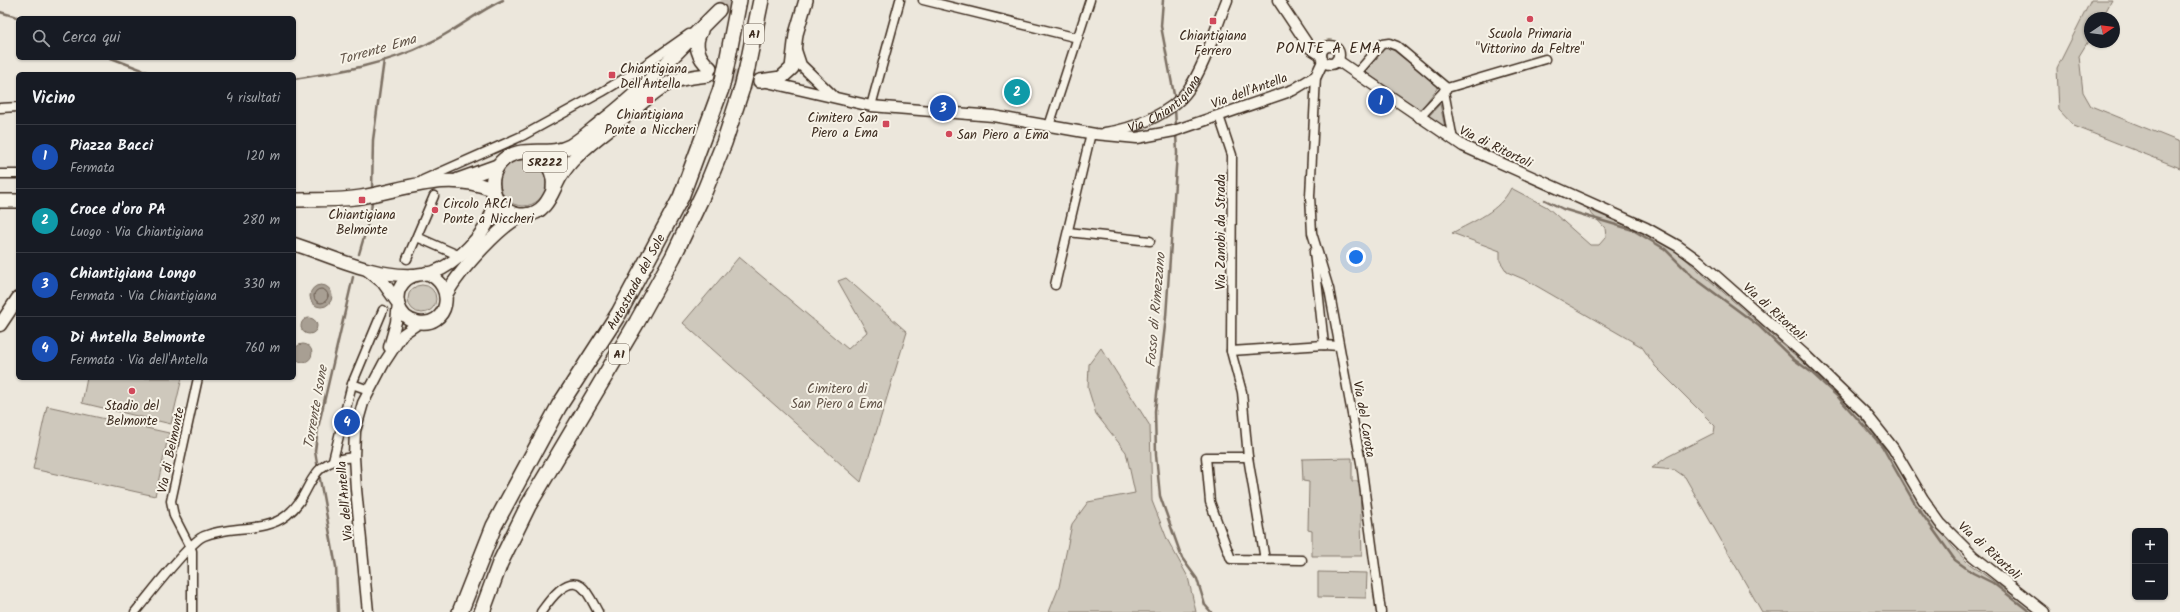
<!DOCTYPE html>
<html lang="it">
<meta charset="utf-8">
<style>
:root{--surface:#171b24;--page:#242831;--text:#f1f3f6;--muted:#9ea1a6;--line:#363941;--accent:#7c3aed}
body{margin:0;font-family:Kalam,sans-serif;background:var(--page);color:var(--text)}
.controls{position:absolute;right:12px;bottom:12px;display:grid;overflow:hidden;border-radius:6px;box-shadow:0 1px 3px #0004}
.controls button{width:36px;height:36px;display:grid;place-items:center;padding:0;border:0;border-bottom:1px solid var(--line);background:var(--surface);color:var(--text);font:20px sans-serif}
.compass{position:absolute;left:2084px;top:12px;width:36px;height:36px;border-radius:50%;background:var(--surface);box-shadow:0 1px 3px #0004;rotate:77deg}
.you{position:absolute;left:1356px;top:257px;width:14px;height:14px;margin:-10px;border:3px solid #fff;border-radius:50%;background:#1a73e8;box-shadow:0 0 0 6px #1a73e833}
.badge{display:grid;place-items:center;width:26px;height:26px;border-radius:50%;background:var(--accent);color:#fff;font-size:13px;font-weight:700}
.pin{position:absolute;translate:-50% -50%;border:2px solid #fff;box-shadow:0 1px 4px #0006}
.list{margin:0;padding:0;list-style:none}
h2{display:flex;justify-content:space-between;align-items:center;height:52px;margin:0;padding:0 16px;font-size:17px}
h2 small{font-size:13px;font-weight:400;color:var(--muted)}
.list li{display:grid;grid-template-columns:26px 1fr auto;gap:12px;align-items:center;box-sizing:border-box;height:64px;padding:0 16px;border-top:1px solid var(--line)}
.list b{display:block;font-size:15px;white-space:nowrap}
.list p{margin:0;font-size:13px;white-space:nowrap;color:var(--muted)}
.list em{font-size:13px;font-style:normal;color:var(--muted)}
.icon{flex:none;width:22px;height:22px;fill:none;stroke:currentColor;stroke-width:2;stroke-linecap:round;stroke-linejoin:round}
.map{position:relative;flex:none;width:2180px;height:612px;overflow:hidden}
.search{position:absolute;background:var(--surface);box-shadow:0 1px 3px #0004;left:16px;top:16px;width:280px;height:44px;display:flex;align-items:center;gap:10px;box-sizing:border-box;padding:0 14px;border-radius:6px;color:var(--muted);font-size:15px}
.panel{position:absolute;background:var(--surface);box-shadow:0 1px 3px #0004;left:16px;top:72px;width:280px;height:308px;border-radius:6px}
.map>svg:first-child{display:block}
.green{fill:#cec8bc;stroke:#84796d}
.water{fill:#a89f93;stroke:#7c7064}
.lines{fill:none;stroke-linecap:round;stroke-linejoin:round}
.shore{stroke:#67594d;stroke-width:1}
.stream{stroke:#7c7064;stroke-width:2.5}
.primary-tunnel{stroke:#c9c1b6;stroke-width:13;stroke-dasharray:13 6;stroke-linecap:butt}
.minor-casing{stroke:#3b2a1e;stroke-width:11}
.tertiary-casing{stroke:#3b2a1e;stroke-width:13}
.secondary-casing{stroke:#3b2a1e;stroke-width:15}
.primary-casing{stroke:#3b2a1e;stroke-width:16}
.motorway-casing{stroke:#3b2a1e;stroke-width:18}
.minor{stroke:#f7f3e8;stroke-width:8}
.tertiary{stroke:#f7f3e8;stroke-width:10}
.secondary{stroke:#f7f3e8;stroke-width:12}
.primary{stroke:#f7f3e8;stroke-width:13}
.motorway{stroke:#f7f3e8;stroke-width:15}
.motorway-bridge-casing{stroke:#3b2a1e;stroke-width:18;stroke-linecap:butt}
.motorway-bridge{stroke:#f7f3e8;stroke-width:15}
.poi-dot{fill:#d1495b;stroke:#f7f3e8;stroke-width:1.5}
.labels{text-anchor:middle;stroke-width:4;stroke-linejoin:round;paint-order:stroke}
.shield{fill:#f7f3e8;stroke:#73665b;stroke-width:1}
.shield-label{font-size:12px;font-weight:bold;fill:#3b2a1e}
.poi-label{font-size:13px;fill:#3b2a1e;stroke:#f7f3e8}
.street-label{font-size:13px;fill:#3b2a1e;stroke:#f7f3e8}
.park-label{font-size:13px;fill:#605246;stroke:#f7f3e8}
.water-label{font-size:14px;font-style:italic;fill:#615347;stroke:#f7f3e8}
.quarter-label{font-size:15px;letter-spacing:1px;fill:#3b2a1e;stroke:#f7f3e8}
</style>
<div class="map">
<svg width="2180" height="612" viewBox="0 0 2180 612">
<rect width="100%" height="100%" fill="#ece7dc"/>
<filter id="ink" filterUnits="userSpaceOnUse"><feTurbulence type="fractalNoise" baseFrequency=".025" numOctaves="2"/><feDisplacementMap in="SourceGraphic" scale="8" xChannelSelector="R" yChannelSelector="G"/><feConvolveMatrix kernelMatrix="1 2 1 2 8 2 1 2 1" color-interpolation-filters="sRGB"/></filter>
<g filter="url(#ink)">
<!-- green -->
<g class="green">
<polygon points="2091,0 2112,0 2102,18 2090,18 2090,38 2079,56 2083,92 2091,106 2180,142 2180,168 2074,126 2059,110 2057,68"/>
<polygon points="1383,48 1393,50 1439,86 1419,112 1363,70"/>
<polygon points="1440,104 1445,128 1427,118"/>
<circle cx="523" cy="183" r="23"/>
<path d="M1511,188l36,19 43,38h9l7,-8 -1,-9 -18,-19 73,31 22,16 164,144 51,63 18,31 37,52 15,16 66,48 -2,2h-269l-77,-135 -10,-7 -23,-2 15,-11 47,-24 1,-7 -60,-60 -13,-19 -114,-66 -21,-9 -7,-11v-10l-48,-18c22,-12 48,-22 59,-45z"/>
<polygon points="739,257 848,349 867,332 838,281 846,278 907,332 861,482 683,323"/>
<circle cx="422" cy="299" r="14"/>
<polygon points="1101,348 1150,426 1152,501 1167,539 1188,577 1196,612 1049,612 1059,587 1072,524 1088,502 1135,493 1126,452 1096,414 1088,388 1089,364"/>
<polygon points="87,378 182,378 171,424 82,403"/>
<polygon points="47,406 169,433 155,496 33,469"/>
<polygon points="1352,458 1352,481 1360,481 1362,556 1312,556 1312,531 1308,530 1309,482 1303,481 1302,459"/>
<polygon points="1318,572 1367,573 1366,598 1318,597"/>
</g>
<!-- water -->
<g class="water">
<circle cx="321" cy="296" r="11"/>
<circle cx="309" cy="326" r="8"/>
<circle cx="303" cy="353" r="9"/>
</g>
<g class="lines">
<!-- shore -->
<circle class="shore" cx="321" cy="296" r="7"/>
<!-- stream -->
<g class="stream">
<polyline points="1163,0 1161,26 1175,100"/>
<polyline points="0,12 20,18"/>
<polyline points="111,58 153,74"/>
<path d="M294,79c45,-7 94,-15 135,-36 26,-12 48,-31 74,-43"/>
<polyline points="1175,107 1176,128"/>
<polyline points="1176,133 1177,153 1166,317 1155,411 1156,455 1160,496 1182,558 1197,579 1205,605 1211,612"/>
<polyline points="372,191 373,140 384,60"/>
<polyline points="1545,200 1563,209 1633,230 1665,249 1693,277 1759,326 1792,358 1811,372 1837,396 1882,446 1915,504 1955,560 1973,573 1993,583 2030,612"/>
<polyline points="359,254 371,213 372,200"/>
<polyline points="318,469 315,451 318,428 353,277"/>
<polyline points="319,474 336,567 338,612"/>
</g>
<!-- primary-tunnel -->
<g class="primary-tunnel">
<polyline points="719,10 732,0"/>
<polyline points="710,68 729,75 760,81"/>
</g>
<!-- minor casing -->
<g class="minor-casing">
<g id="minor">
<polyline points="923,0 1078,38"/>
<polyline points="1357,73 1382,44 1389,43 1397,46 1447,88 1419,118"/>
<polyline points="1316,76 1310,196 1312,233 1329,289 1361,463 1381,612"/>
<polyline points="1447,88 1545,59"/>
<polyline points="1444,91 1453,140"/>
<polyline points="871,106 900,0"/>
<polyline points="0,108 18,107"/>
<polyline points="1219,116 1232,155 1231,351 1242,392 1248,457 1265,560"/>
<polyline points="1049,126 1090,0"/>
<polyline points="0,174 18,174"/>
<polyline points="423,180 524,135 602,92 632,74 689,34"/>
<polyline points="1068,232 1150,241"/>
<polyline points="417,237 460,256"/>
<polyline points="1314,252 1324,345"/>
<polyline points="407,259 434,196"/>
<polyline points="1055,285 1091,133"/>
<polyline points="1231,351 1324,345 1339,346"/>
<polyline points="369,390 352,384 383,310"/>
<polyline points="1248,457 1206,457 1210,502 1231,559 1302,560"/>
<polyline points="333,460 352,384"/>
<path d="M135,612c13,-15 54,-70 69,-76 26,-11 61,-3 83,-21 29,-23 16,-54 67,-58"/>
<polyline points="192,612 192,551 174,516 171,501 198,378"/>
<path d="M541,612c8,-11 25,-36 40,-26 7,5 13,19 17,26"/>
</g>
</g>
<!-- tertiary casing -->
<g class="tertiary-casing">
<g id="tertiary">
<polyline points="1278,0 1310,48 1321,55"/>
<circle cx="1330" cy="55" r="9"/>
<polyline points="796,50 801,65 833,96"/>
<polyline points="1337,60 1463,146 1646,228 1678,246 1699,261 1804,354 1866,414 1893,448 1923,499 1940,523 1973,556 2044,612"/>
<polyline points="767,82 871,106 993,116 1095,134 1137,138 1174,131 1293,90 1316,76 1323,61"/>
<path id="s1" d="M1105,133c28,-4 66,-19 83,-43 18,-26 27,-61 39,-90"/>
<polyline points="389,347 396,322 398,303"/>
<polyline points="368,612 356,489 354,457 355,431 363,403 384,363 403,334 419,323"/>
</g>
</g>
<!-- secondary casing -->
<g class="secondary-casing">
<g id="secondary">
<path d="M294,244c37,12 79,33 119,31"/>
<polyline points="368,270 383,282 398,303"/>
<path d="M426,273c32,12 22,56 -9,49 -20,-4 -26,-29 -11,-42 8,-8 19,-5 28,-8 22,-8 52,-38 58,-60 2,-7 1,-14 1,-21"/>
<path d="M446,295c11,-21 59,-77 82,-81"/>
<polyline points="0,325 18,298"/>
</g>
</g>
<!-- primary casing -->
<g class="primary-casing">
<g id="primary">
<path d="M701,31c-8,13 -3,27 9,37"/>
<path d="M708,75c-15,2 -31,3 -44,11 -11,6 -21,16 -31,24 -18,15 -39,29 -56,46 -7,6 -12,13 -17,21 -9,16 -13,36 -34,38 -29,2 -44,-33 -25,-53 18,-19 47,-4 69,-16 10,-6 19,-14 29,-22 45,-34 80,-75 120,-114"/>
<polyline points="760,81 781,78 792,68 796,34 806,0"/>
<path d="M531,154c16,4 24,19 22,35"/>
<polyline points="458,180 497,166"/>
<path d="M294,200c22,-1 45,1 67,-3 47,-8 84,-26 131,-8"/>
<polyline points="0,201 18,201"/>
</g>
</g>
<!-- motorway casing -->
<g class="motorway-casing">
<g id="motorway">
<polyline points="726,67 739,0"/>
<polyline points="747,68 761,0"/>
<path id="s2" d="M460,612l34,-86 65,-120 60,-93 62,-116 40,-108"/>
<polyline points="482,612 500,563 528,506 637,322 673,257 705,190 724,143 742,88"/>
</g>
</g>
<!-- minor -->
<use href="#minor" class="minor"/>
<!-- tertiary -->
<use href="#tertiary" class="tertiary"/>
<!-- secondary -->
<use href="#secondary" class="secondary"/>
<!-- primary -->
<use href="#primary" class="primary"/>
<!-- motorway -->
<use href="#motorway" class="motorway"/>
<!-- motorway-bridge casing -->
<g class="motorway-bridge-casing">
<g id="motorway-bridge">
<polyline points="742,88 747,68"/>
<polyline points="721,89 726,67"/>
</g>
</g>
<!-- motorway-bridge -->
<use href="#motorway-bridge" class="motorway-bridge"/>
</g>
</g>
<!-- markers -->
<g class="poi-dot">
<circle cx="1530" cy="19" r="4"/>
<rect x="1209" y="17" width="8" height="8" rx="2"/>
<rect x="608" y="71" width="8" height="8" rx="2"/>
<rect x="646" y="96" width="8" height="8" rx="2"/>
<rect x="882" y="120" width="8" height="8" rx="2"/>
<circle cx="949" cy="134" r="4"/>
<rect x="358" y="196" width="8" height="8" rx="2"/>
<circle cx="435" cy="210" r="4"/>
<circle cx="132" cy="391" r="4"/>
</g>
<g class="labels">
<!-- shield labels -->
<g class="shield">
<rect x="744" y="24" width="20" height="20" rx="3"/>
<rect x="523" y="152" width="44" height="20" rx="3"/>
<rect x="609" y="344" width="20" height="20" rx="3"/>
</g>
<g class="shield-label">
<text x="754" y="38">A1</text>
<text x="545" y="166">SR222</text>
<text x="619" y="358">A1</text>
</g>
<!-- poi labels -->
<g class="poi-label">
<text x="1530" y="38">Scuola Primaria<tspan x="1530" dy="15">"Vittorino da Feltre"</tspan></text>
<text x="1213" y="40">Chiantigiana<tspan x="1213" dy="15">Ferrero</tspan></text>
<text x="620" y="73" text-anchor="start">Chiantigiana<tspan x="620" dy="15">Dell'Antella</tspan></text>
<text x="650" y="119">Chiantigiana<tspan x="650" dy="15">Ponte a Niccheri</tspan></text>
<text x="878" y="122" text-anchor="end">Cimitero San<tspan x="878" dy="15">Piero a Ema</tspan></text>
<text x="957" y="139" text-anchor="start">San Piero a Ema</text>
<text x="443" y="208" text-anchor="start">Circolo ARCI<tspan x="443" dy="15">Ponte a Niccheri</tspan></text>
<text x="362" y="219">Chiantigiana<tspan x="362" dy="15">Belmonte</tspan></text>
<text x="132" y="410">Stadio del<tspan x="132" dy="15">Belmonte</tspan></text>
</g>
<!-- street labels -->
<g class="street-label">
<text transform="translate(1249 90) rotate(-20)" y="5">Via dell'Antella</text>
<text dy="5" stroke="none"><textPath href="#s1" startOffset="68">Via Chiantigiana</textPath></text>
<text transform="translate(1496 146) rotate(26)" y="5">Via di Ritortoli</text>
<text transform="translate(1220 232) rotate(-90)" y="5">Via Zanobi da Strada</text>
<text dy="5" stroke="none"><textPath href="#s2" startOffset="375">Autostrada del Sole</textPath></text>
<text transform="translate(1775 311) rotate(42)" y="5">Via di Ritortoli</text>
<text transform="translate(1365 419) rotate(80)" y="5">Via del Carota</text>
<text transform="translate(170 450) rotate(-78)" y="5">Via di Belmonte</text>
<text transform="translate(344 501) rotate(-95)" y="5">Via dell'Antella</text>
<text transform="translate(1990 550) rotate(42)" y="5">Via di Ritortoli</text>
</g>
<!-- park labels -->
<g class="park-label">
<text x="837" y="393">Cimitero di<tspan x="837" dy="15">San Piero a Ema</tspan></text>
</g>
<!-- water labels -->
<g class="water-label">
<text transform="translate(377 49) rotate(-16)" y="5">Torrente Ema</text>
<text transform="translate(1155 310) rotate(-85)" y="5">Fosso di Rimezzano</text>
<text transform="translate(315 407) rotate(-80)" y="5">Torrente Isone</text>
</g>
<!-- quarter labels -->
<g class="quarter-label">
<text x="1329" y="53">PONTE A EMA</text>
</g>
</g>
</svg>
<div class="controls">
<button>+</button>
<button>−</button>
</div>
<svg class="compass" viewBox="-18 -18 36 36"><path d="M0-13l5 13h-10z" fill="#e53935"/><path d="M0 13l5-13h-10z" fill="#9ea1a6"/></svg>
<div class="you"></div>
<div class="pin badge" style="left:1381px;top:101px;background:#1a4fb4">1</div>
<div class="pin badge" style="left:1017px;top:92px;background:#0f9aa8">2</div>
<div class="pin badge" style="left:943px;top:108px;background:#1a4fb4">3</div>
<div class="pin badge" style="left:347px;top:422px;background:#1a4fb4">4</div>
<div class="search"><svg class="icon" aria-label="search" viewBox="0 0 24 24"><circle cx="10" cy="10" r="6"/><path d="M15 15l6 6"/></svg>Cerca qui</div>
<section class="panel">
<h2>Vicino<small>4 risultati</small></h2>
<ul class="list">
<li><span class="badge" style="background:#1a4fb4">1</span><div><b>Piazza Bacci</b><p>Fermata</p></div><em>120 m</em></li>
<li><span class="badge" style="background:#0f9aa8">2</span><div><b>Croce d'oro PA</b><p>Luogo · Via Chiantigiana</p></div><em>280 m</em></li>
<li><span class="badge" style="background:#1a4fb4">3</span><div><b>Chiantigiana Longo</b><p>Fermata · Via Chiantigiana</p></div><em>330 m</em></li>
<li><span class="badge" style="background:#1a4fb4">4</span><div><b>Di Antella Belmonte</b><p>Fermata · Via dell'Antella</p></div><em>760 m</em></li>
</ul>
</section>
</div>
